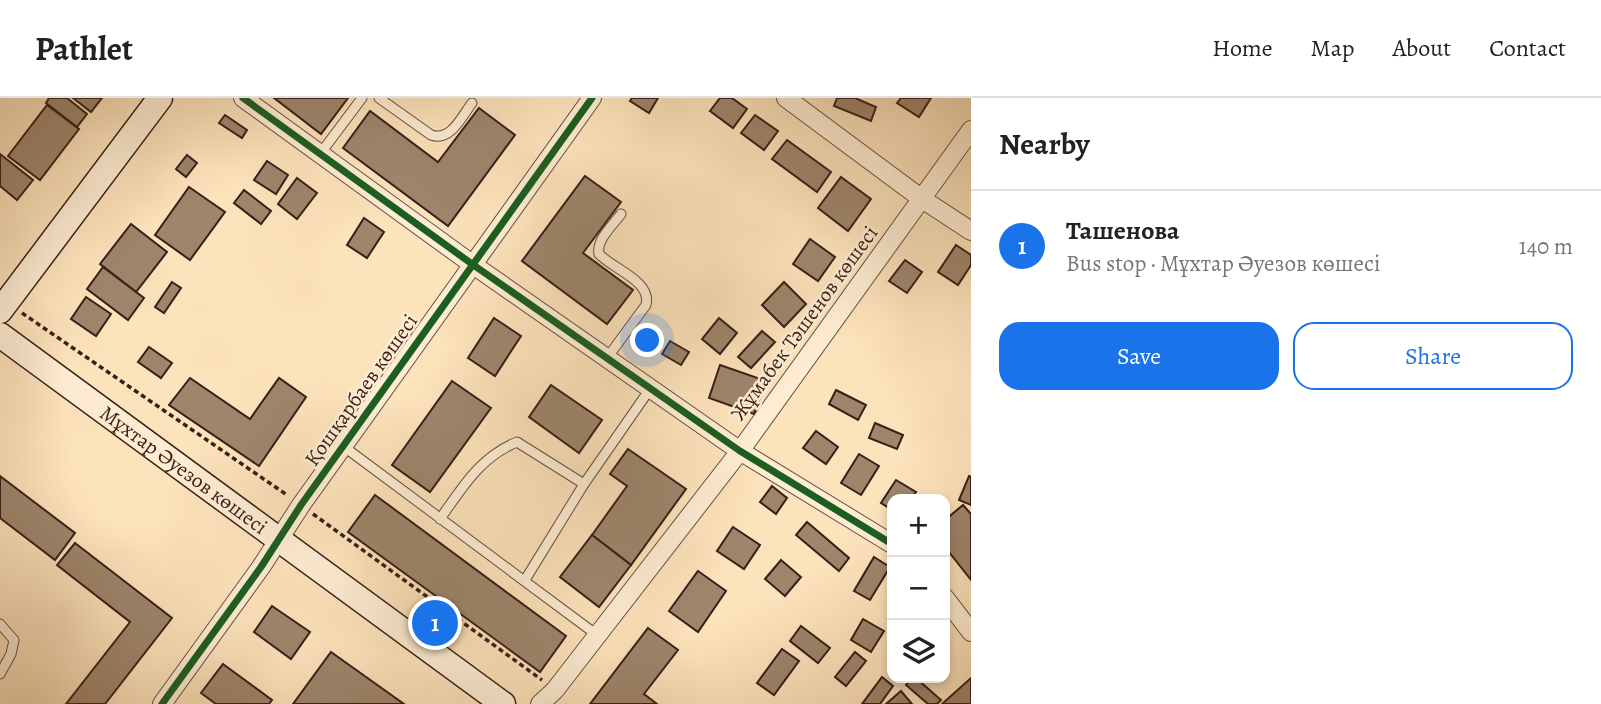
<!DOCTYPE html>
<meta charset="utf-8">
<style>
:root{--surface:#fff;--page:#f2f2f2;--text:#222;--muted:#767676;--line:#e0e0e0;--accent:#1a73e8}
body{margin:0;font-family:Alegreya,serif;background:var(--page);color:var(--text)}
.controls{position:absolute;right:21px;bottom:21px;display:grid;overflow:hidden;border-radius:14px;box-shadow:0 4px 10px #0003}
.controls button{width:63px;height:63px;display:grid;place-items:center;padding:0;border:0;border-bottom:2px solid var(--line);background:var(--surface);color:var(--text);font:35px sans-serif}
.you{position:absolute;left:648px;top:243px;width:24px;height:24px;margin:-18px;border:5px solid #fff;border-radius:50%;background:#1a73e8;box-shadow:0 0 0 10px #1a73e833}
.badge{display:grid;place-items:center;width:46px;height:46px;border-radius:50%;background:var(--accent);color:#fff;font-size:23px;font-weight:700}
.pin{position:absolute;translate:-50% -50%;border:4px solid #fff;box-shadow:0 2px 7px #0006}
.list{margin:0;padding:0;list-style:none}
h2{display:flex;justify-content:space-between;align-items:center;height:91px;margin:0;padding:0 28px;font-size:30px}
h2 small{font-size:23px;font-weight:400;color:var(--muted)}
.list li{display:grid;grid-template-columns:46px 1fr auto;gap:21px;align-items:center;box-sizing:border-box;height:112px;padding:0 28px;border-top:2px solid var(--line)}
.list b{display:block;font-size:26px;white-space:nowrap}
.list p{margin:0;font-size:23px;white-space:nowrap;color:var(--muted)}
.list em{font-size:23px;font-style:normal;color:var(--muted)}
.actions{display:flex;gap:14px;padding:21px 28px}
.actions a{flex:1;padding:16px 0;border:2px solid var(--accent);border-radius:21px;text-align:center;font-size:24px;color:var(--accent)}
.actions .main{background:var(--accent);color:#fff}
.icon{flex:none;width:38px;height:38px;fill:none;stroke:currentColor;stroke-width:2;stroke-linecap:round;stroke-linejoin:round}
.map{position:relative;flex:none;width:971px;height:606px;overflow:hidden}
header{display:flex;align-items:center;gap:42px;box-sizing:border-box;height:98px;padding:0 35px;background:var(--surface);border-bottom:2px solid var(--line)}
header strong{font-size:33px}
nav{display:flex;gap:38px;margin-inline-start:auto;font-size:24px}
main{display:flex}
aside{flex:1;background:var(--surface)}
.map>svg:first-child{display:block}
.building{fill:#9e856c;stroke:#371f16;stroke-width:2}
.lines{fill:none;stroke-linecap:round;stroke-linejoin:round}
.lane-casing{stroke:#685040;stroke-width:11}
.street-casing{stroke:#685040;stroke-width:20}
.secondary-casing{stroke:#371f16;stroke-width:27}
.path{stroke:#371f16;stroke-width:3.5;stroke-dasharray:5 3.5;stroke-linecap:butt}
.lane{stroke:#feedd3;stroke-width:9}
.street{stroke:#feedd3;stroke-width:18}
.secondary{stroke:#feedd3;stroke-width:24}
.cycleway-casing{stroke:#feedd3;stroke-width:11}
.cycleway{stroke:#1b5e20;stroke-width:7}
.labels{text-anchor:middle;stroke-width:5;stroke-linejoin:round;paint-order:stroke}
.street-label{font-size:21px;fill:#371f16;stroke:#feedd3}
</style>
<header>
<strong>Pathlet</strong>
<nav><a>Home</a><a>Map</a><a>About</a><a>Contact</a></nav>
</header>
<main>
<div class="map">
<svg width="971" height="606" viewBox="0 0 971 606">
<rect width="100%" height="100%" fill="#fde3bc"/>
<filter id="stains"><feTurbulence type="fractalNoise" baseFrequency=".00286" numOctaves="4"/><feColorMatrix values="0 0 0 0 .2 0 0 0 0 .09 0 0 0 0 .02 0 0 0 .5 -.17"/></filter>
<radialGradient id="worn" r=".72"><stop offset=".6" stop-color="#630" stop-opacity="0"/><stop offset="1" stop-color="#630" stop-opacity=".3"/></radialGradient>
<!-- building -->
<g class="building">
<polygon points="49,0 67,0 87,16 77,29 46,5"/>
<polygon points="73,0 102,0 91,14"/>
<polygon points="274,0 348,0 321,36"/>
<polygon points="632,0 658,0 649,15 630,3"/>
<polygon points="720,0 732,0 747,11 733,30 710,13"/>
<polygon points="837,0 855,0 876,9 871,23 834,8"/>
<polygon points="901,0 931,0 919,19 897,5"/>
<polygon points="47,7 79,31 40,82 8,58"/>
<polygon points="479,10 515,37 448,128 343,50 370,13 438,64"/>
<polygon points="225,17 247,32 242,40 219,25"/>
<polygon points="755,17 778,33 764,52 741,35"/>
<polygon points="787,42 831,74 817,94 772,61"/>
<polygon points="0,56 33,82 17,102 0,88"/>
<polygon points="187,57 197,65 186,79 176,71"/>
<polygon points="267,63 288,77 276,96 254,82"/>
<polygon points="585,78 621,104 583,155 633,192 607,226 522,163"/>
<polygon points="841,79 871,101 848,133 818,110"/>
<polygon points="297,80 317,95 297,121 278,106"/>
<polygon points="189,89 225,114 190,162 155,137"/>
<polygon points="244,92 271,113 261,126 234,105"/>
<polygon points="364,120 384,134 367,160 347,147"/>
<polygon points="131,126 167,154 136,194 100,166"/>
<polygon points="810,141 835,159 818,183 793,166"/>
<polygon points="956,147 971,157 971,167 958,187 938,174"/>
<polygon points="905,162 922,174 907,195 889,183"/>
<polygon points="103,169 144,200 128,222 87,191"/>
<polygon points="172,184 181,190 164,215 155,209"/>
<polygon points="784,184 806,206 784,229 762,207"/>
<polygon points="86,199 111,216 96,238 71,221"/>
<polygon points="494,220 521,238 495,278 468,260"/>
<polygon points="719,220 737,235 720,256 702,241"/>
<polygon points="762,233 775,244 751,270 738,259"/>
<polygon points="670,243 689,254 681,267 662,256"/>
<polygon points="149,249 172,265 161,280 138,264"/>
<polygon points="720,267 766,283 754,316 709,300"/>
<polygon points="190,280 250,321 279,280 306,299 259,368 169,307"/>
<polygon points="452,283 491,310 430,394 392,367"/>
<polygon points="551,287 602,322 579,355 529,319"/>
<polygon points="836,292 866,307 858,322 829,306"/>
<polygon points="875,325 903,337 897,351 869,340"/>
<polygon points="816,333 838,349 826,366 803,350"/>
<polygon points="628,351 686,391 631,467 592,437 627,388 610,376"/>
<polygon points="859,356 879,368 861,397 841,385"/>
<polygon points="0,378 75,435 55,462 0,420"/>
<polygon points="969,378 971,379 971,407 959,402"/>
<polygon points="896,382 916,394 911,401 892,401 892,412 881,405"/>
<polygon points="772,388 787,400 776,416 760,404"/>
<polygon points="375,397 566,538 540,574 348,434"/>
<polygon points="963,407 971,416 971,482 945,449 945,422"/>
<polygon points="807,424 849,460 839,473 796,437"/>
<polygon points="733,429 760,447 744,471 717,453"/>
<polygon points="592,437 631,467 599,509 560,479"/>
<polygon points="75,445 172,520 105,606 66,606 130,524 57,467"/>
<polygon points="874,459 890,469 870,502 854,493"/>
<polygon points="781,462 801,479 785,498 765,481"/>
<polygon points="698,473 726,493 698,534 669,513"/>
<polygon points="272,508 310,534 291,561 254,534"/>
<polygon points="863,521 884,533 871,554 851,542"/>
<polygon points="801,528 830,550 818,565 790,543"/>
<polygon points="648,530 678,552 644,596 657,606 590,606"/>
<polygon points="782,551 799,563 774,597 757,585"/>
<polygon points="331,554 404,606 293,606"/>
<polygon points="855,554 866,563 846,588 835,579"/>
<polygon points="223,566 272,602 269,606 216,606 201,595"/>
<polygon points="882,579 893,588 880,606 862,606"/>
<polygon points="912,580 916,580 941,602 937,606 928,606 906,587"/>
<polygon points="971,580 971,606 942,606"/>
<polygon points="901,593 912,606 886,606"/>
</g>
<g class="lines">
<!-- lane casing -->
<g class="lane-casing">
<g id="lane">
<path d="M379,0l52,37c20,7 31,-19 41,-32"/>
<polyline points="320,56 362,0"/>
<path d="M607,260l39,-53c6,-24 -33,-36 -47,-51 -3,-14 14,-29 22,-40"/>
<polyline points="343,348 597,537"/>
<polyline points="584,386 650,291"/>
<path d="M440,421c22,-31 40,-62 77,-77l67,42 -59,96"/>
<polyline points="0,526 14,542 11,556 0,576"/>
</g>
</g>
<!-- street casing -->
<g class="street-casing">
<g id="street">
<polyline points="243,0 472,166 740,353 892,446"/>
<polyline points="786,0 922,101 971,133"/>
<polyline points="945,500 971,534"/>
<polyline points="162,606 261,469 301,407 592,0"/>
<polyline points="540,606 555,592 740,353 971,32"/>
</g>
</g>
<!-- secondary casing -->
<g class="secondary-casing">
<g id="secondary">
<polyline points="0,213 160,0"/>
<path id="s1" d="M0,237l503,369"/>
</g>
</g>
<!-- path -->
<g class="path">
<polyline points="22,215 287,397"/>
<polyline points="313,416 542,582"/>
</g>
<!-- lane -->
<use href="#lane" class="lane"/>
<!-- street -->
<use href="#street" class="street"/>
<!-- secondary -->
<use href="#secondary" class="secondary"/>
<!-- cycleway casing -->
<g class="cycleway-casing">
<g id="cycleway">
<polyline points="243,0 472,166 740,353 892,446"/>
<polyline points="162,606 261,469 301,407 592,0"/>
</g>
</g>
<!-- cycleway -->
<use href="#cycleway" class="cycleway"/>
</g>
<g class="labels">
<!-- street labels -->
<g class="street-label">
<text transform="translate(804 225) rotate(-54)" y="7">Жұмабек Тәшенов көшесі</text>
<text transform="translate(361 292) rotate(-55)" y="7">Қошқарбаев көшесі</text>
<text dy="7" stroke="none"><textPath href="#s1" startOffset="228">Мұхтар Әуезов көшесі</textPath></text>
</g>
</g>
<rect width="100%" height="100%" filter="url(#stains)"/>
<rect width="100%" height="100%" fill="url(#worn)"/>
</svg>
<div class="controls">
<button>+</button>
<button>−</button>
<button><svg class="icon" aria-label="layers" viewBox="0 0 24 24"><path d="M12 4l9 5-9 5-9-5zM3 14l9 5 9-5"/></svg></button>
</div>
<div class="you"></div>
<div class="pin badge" style="left:435px;top:525px">1</div>
</div>
<aside>
<h2>Nearby<small></small></h2>
<ul class="list">
<li><span class="badge">1</span><div><b>Ташенова</b><p>Bus stop · Мұхтар Әуезов көшесі</p></div><em>140 m</em></li>
</ul>
<div class="actions"><a class="main">Save</a><a>Share</a></div>
</aside>
</main>
